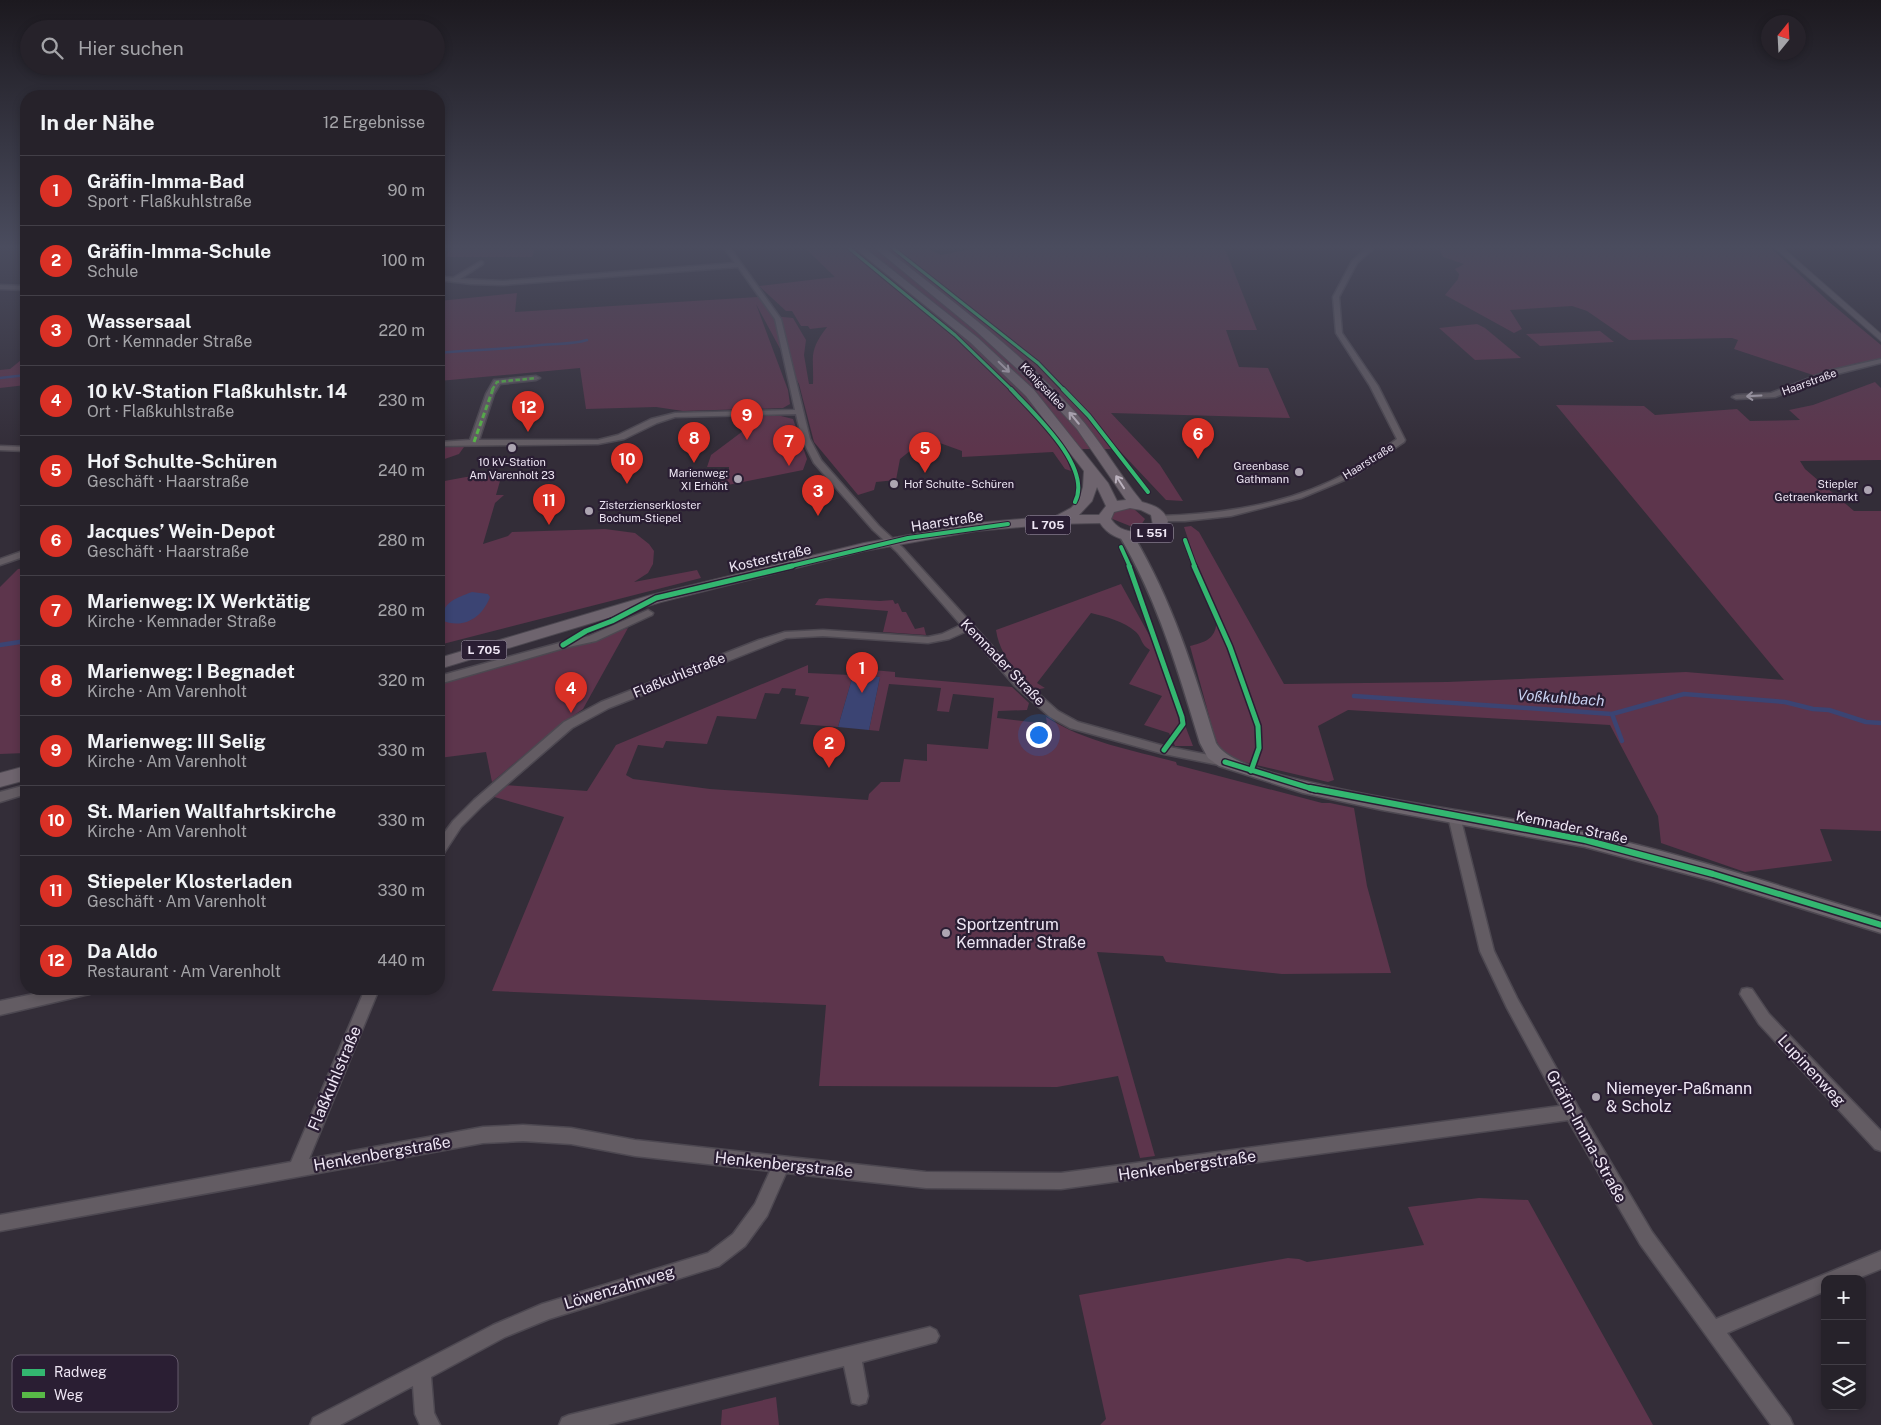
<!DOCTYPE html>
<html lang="de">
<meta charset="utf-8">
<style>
:root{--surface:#26222a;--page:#322f36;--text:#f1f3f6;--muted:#a4a4a8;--line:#423f47;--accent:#d93025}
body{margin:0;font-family:"Public Sans",sans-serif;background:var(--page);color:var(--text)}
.controls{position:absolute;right:15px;bottom:15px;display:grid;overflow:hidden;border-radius:10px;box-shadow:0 2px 8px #0003}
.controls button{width:45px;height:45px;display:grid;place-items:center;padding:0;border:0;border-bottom:1px solid var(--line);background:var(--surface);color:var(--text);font:25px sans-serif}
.compass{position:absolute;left:1761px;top:15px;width:45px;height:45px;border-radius:50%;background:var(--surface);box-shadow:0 2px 8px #0003;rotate:18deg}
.you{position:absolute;left:1038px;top:734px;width:18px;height:18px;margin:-12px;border:4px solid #fff;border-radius:50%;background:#1a73e8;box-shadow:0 0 0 8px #1a73e833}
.badge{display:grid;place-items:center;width:32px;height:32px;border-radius:50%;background:var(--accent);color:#fff;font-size:16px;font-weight:700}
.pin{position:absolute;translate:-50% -41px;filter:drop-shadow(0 1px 2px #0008)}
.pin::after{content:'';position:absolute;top:26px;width:18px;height:15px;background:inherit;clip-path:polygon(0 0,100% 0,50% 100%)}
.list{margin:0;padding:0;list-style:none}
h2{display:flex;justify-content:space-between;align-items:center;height:65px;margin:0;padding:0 20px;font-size:21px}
h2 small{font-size:16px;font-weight:400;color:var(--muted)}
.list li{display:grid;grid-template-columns:32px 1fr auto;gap:15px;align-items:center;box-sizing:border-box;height:70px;padding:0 20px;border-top:1px solid var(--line)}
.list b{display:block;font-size:19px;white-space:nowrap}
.list p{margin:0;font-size:16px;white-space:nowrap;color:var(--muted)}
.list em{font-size:16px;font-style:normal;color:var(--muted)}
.icon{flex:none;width:28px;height:28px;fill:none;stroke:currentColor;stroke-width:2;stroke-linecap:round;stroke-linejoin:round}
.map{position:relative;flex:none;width:1881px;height:1425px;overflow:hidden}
.search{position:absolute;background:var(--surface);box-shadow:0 2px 8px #0003;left:20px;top:20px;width:425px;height:55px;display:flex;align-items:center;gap:12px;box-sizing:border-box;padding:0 18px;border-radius:28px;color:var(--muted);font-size:19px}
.panel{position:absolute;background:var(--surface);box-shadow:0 2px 8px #0003;left:20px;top:90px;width:425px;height:905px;border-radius:20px}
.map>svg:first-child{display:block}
.green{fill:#5d354c;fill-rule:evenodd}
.water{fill:#3b4473}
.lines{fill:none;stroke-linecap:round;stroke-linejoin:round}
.stream-far1{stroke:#3b4473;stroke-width:2.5}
.stream{stroke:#3b4473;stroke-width:4.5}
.minor-casing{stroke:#4d4851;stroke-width:3}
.tertiary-casing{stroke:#4d4851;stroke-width:2}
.secondary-casing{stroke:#4d4851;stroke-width:3}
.primary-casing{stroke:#4d4851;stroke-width:2}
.minor{fill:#635c63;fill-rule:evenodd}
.tertiary{fill:#635c63;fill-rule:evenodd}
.secondary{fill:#6e666e;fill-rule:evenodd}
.primary{fill:#6e646e;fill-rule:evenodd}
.quiet-far1{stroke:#58b947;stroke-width:2.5;stroke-dasharray:4.5 2.5;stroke-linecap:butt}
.quiet{stroke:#58b947;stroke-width:3;stroke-dasharray:5.5 3;stroke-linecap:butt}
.cycleway-far3-casing{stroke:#2a1e33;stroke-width:5}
.cycleway-far2-casing{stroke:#2a1e33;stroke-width:6}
.cycleway-far1-casing{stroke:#2a1e33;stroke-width:8}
.cycleway-casing{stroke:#2a1e33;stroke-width:9}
.cycleway-far3{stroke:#33b770;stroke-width:3}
.cycleway-far2{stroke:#33b770;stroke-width:4}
.cycleway-far1{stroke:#33b770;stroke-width:5}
.cycleway{stroke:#33b770;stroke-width:6}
.oneway{stroke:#bbb2be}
.oneway2{stroke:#afa8b3}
.poi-dot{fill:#ada5b2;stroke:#2a1e33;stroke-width:2}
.labels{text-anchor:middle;stroke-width:4.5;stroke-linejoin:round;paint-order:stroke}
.far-street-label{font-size:11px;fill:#eee6f4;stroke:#2a1e33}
.far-poi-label{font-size:11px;fill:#eee6f4;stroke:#2a1e33;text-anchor:end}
.shield{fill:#2a1e33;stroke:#b3aaba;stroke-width:1}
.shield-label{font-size:12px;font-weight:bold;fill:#eee6f4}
.street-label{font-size:14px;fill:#eee6f4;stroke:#2a1e33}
.water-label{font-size:15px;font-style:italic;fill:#c8d1f1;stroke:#2a1e33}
.near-poi-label{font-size:16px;fill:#eee6f4;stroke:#2a1e33;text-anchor:start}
.near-street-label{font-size:16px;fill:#eee6f4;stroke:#2a1e33}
.key{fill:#2a1e33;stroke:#655a6d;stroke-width:1}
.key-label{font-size:14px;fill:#eee6f4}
</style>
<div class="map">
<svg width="1881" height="1425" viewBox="0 0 1881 1425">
<rect width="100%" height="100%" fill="#332d38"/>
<!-- green -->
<g class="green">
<polygon points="450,249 535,249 532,257 446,257"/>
<path d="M806,249h123l12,6 30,-6h254l32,81h-31l13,37 29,1 22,50 -179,-5 49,52 23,36 -17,-1 -48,-51h-55l8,22 -6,-2 -12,-17 -91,5v-6l-36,-13 -26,21 -4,21 -20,2 -2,8 -16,5 -44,-53 -15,-58 -43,-80 32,86 2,14 -7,4 -100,3 -27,-4 -70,2 -6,-41 -141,13v-80l78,-8 -2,19 243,-15 15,19 20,2 13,22 -2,15 5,29h4c1,-28 -5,-32 14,-57l-17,2 -2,-3h-7l-9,-15h-6l-27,-25 76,-9z"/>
<polygon points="1439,249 1772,249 1828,301 1881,345 1881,360 1857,363 1816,376 1734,349 1738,340 1732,338 1629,340 1587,311 1572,306 1510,310 1522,329 1514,333 1445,295 1458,279 1459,274 1455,269 1464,264 1443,257"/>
<polygon points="1477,324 1485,328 1521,358 1475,360 1439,328"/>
<polygon points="1600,331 1614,342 1540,346 1526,334"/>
<polygon points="26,356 26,385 0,388 0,370 10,369"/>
<path d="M1875,382l6,6v72l-81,1 5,8 49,42h27v320l-61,-2 12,32 -87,11 -84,-29 -3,-27 -48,-91 -262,-15 -30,16 16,54 -6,2 -105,-25 -9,-23 -24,-88c12,-3 24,-6 26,-20 3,-15 -10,-32 -15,-47 -6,-17 -11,-35 -17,-52l7,-1 8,6 85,152 163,-2 239,-10 98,8 -228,-275 88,1 11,9 82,-6 13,12 50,-1 -11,-10 24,-5z"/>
<polygon points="763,416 781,416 793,419 807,459 803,470 703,490 701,487 729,475 729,467 707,467 711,455"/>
<polygon points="462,445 464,447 459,454 439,461 439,447"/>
<polygon points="502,474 496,495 504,495 495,503 483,544 508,536 512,532 605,529 635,533 649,544 654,551 653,564 648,573 634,582 697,570 701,578 439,645 439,482 466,477"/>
<polygon points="1133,508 1145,519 1141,525 1130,526 1110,518 1115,511"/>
<polygon points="26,568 26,753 0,754 0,587 18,569"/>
<path d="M1121,584l32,58 40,104h-18l-6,-13 -25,-8 18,-29 -33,-12 21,-34c-10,-6 -7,-11 -14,-18 -12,-11 -30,-15 -45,-19l-54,70 8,5 -10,2c-18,-19 -35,-33 -39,-60z"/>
<polygon points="826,598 880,601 893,600 895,604 898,603 902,612 906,612 915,629 924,627 926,635 883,632 888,611 815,605 819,599"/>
<polygon points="628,628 583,709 560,725 492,782 486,752 439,758 439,683"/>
<path d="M808,665v8l42,2 1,-7 44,4v5l117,10 17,16 -2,7 -29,1 -1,7 50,6 -1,-7c39,25 86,33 130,45l1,3 145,38h8l24,5 13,78 24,87 -109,1 -116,-12 -3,-6 -66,-4 58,204 -15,2 -22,-82 -61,11 -238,-1 7,-81 -334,-14 72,-174 -73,-21 13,-11 83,6 29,-46zM853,675l27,2 -11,53 10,1 10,-47 52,4 -4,23 12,1 4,-18 41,4 -6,51 -61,-5v17l-23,-2 -4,23h-19l-12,12 -1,6 -158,-11 -77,-10 -7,-4 12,-30 25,3 3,-7 41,3 10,-28 39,3 9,-26 14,1 3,-6 14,1 -1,6 14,2 -9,27 38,3z"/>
<polygon points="1479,1198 1528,1200 1653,1425 1100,1425 1106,1419 1079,1295 1288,1258 1299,1259 1307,1262 1424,1245 1408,1207"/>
<polygon points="776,1397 779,1425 721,1425 722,1410"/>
</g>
<!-- water -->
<g class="water">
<path d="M472,592l16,2 2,3c-8,21 -27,33 -49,23 2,-18 15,-22 31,-28z"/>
<polygon points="853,675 880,677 869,730 838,727"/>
</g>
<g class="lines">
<!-- stream-far1 -->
<g class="stream-far1">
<path d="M439,353c34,-3 68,-4 102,-8 16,-2 30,0 46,-5"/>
<polyline points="0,378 26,375"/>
</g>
<!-- stream -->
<g class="stream">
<polyline points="0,645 26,641"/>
<polyline points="1354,696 1612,714 1684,694 1785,702 1813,709 1829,710 1866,722 1881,723"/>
<polyline points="1612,714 1622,741"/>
</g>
<!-- minor casing -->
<g class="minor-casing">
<g id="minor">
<polygon points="725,249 731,249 781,319 810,439 821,460 879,526 903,548 1023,680 1058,711 1078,722 1164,746 1224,758 1228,759 1230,762 1228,765 1224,766 1164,754 1070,728 1050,717 1015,686 967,631 949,639 928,643 823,636 786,638 609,708 572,728 482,806 461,827 444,853 439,854 439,840 453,821 474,800 564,722 601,702 759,640 785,632 823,630 928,637 942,634 961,625 897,552 873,530 814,463 802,439 796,414 675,417 657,423 624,439 598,444 439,446 439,442 470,440 486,394 494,380 497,380 536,376 540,378 536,380 500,384 494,394 479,440 598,440 618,435 651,419 675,413 795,410 775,319 738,267 503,285 471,284 439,280 439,276 453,278 481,261 483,262 483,264 460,279 503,281 735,263"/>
<path d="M1366,249h7l-16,14 -18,34 3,36 36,53 27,54 -1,2 -50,34 -53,22 -70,18 -46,5h-28v-4l3,-1c65,-2 131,-12 189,-44 17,-10 32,-22 48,-33l-27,-53 -34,-53 -3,-36 19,-36z"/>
<polygon points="0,285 26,286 26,290 0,289"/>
<polygon points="1881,359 1881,363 1833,375 1775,397 1736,399 1732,397 1736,395 1771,393 1828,371"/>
<polygon points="0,446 26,447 26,451 0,450"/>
<polygon points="26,550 26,556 0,565 0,559"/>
<polygon points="648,610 653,613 652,615 596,641 564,648 439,684 439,676 563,642 589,636"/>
<polygon points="26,785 26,794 0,802 0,792"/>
<polygon points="1454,811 1458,813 1460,816 1494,951 1517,998 1578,1107 1652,1232 1716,1319 1881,1251 1881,1269 1856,1279 1825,1279 1825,1291 1727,1333 1790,1418 1793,1425 1771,1425 1640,1244 1568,1120 1061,1189 926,1188 786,1173 767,1216 745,1246 719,1266 549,1319 505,1337 431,1377 434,1413 440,1425 420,1425 415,1414 413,1386 340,1425 310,1425 313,1418 493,1325 542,1304 708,1253 733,1234 755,1204 770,1171 635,1156 571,1144 523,1141 483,1143 0,1231 0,1215 291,1162 365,989 379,989 309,1159 483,1127 523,1125 571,1128 635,1140 926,1172 1061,1173 1560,1106 1507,1008 1480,951 1448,816 1450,813"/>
<polygon points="1747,988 1752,989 1769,1014 1881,1131 1881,1151 1875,1149 1759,1024 1740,994 1742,989"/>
<polygon points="57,989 92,989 90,994 85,995 0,1015 0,1001"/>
<polygon points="930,1327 936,1330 939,1336 936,1342 862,1362 868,1396 866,1403 859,1405 852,1403 844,1366 608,1425 559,1425 562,1418 569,1415"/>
</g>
</g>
<!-- tertiary casing -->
<g class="tertiary-casing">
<polygon id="tertiary" points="1776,249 1784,249 1881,334 1881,341"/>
</g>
<!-- secondary casing -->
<g class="secondary-casing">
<path id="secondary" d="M1126,531l7,4c39,65 61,136 83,208 14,25 87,37 114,44 84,19 169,28 253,45 101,22 199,55 298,85v16l-168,-52 -128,-34 -203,-37 -79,-17 -84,-27 -11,-8 -8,-15c-22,-72 -42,-143 -81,-208z"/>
</g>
<!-- primary casing -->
<g class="primary-casing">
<g id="primary">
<path d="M856,249h10l112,89 56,52 74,93 9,18 9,-1 -49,-71 -31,-34 -70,-64 -100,-82h10c66,52 134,102 190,164 25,28 42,60 66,89 12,3 22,7 26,19l-3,9c-19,15 -51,15 -65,-7l-46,1 -78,7 -112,20 -203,51 -222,67v-11l212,-63 213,-52 112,-20 80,-7 15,-8 8,-8 4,-13 1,-16 -58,-75 -56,-54zM1097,487l9,19 -7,9h-20l13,-14zM1130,508l11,2 10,5 2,10c-13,11 -33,8 -42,-6l3,-7z"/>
<polygon points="26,766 26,780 0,787 0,773"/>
</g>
</g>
<!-- minor -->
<use href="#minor" class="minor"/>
<!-- tertiary -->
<use href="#tertiary" class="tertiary"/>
<!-- secondary -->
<use href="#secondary" class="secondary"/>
<!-- primary -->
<use href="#primary" class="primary"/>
<!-- quiet-far1 -->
<polyline class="quiet-far1" points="492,390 497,382 536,378"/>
<!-- quiet -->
<polyline class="quiet" points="474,442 493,389"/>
<!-- cycleway-far3 casing -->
<g class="cycleway-far3-casing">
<g id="cycleway-far3">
<polyline points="850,249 955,335 1012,390"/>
<polyline points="894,249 1038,363 1064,390"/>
</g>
</g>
<!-- cycleway-far2 casing -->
<g class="cycleway-far2-casing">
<g id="cycleway-far2">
<path d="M1011,389c22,24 82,78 64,113"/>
<polyline points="1063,389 1089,416 1148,492"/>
<polyline points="1185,540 1195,567"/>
<polyline points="1121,547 1130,567"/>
<polyline points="787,567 908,538 1008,524"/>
</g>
</g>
<!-- cycleway-far1 casing -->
<g class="cycleway-far1-casing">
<g id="cycleway-far1">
<polyline points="1129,566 1182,717 1183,724 1164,750"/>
<polyline points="1194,566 1230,647 1258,726 1259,748 1251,771"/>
<polyline points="563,645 586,631 612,621 656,598 792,566"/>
<polyline points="1225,762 1316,790"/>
</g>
</g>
<!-- cycleway casing -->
<g class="cycleway-casing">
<polyline id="cycleway" points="1310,788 1585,840 1713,874 1881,925"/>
</g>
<!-- cycleway-far3 -->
<use href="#cycleway-far3" class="cycleway-far3"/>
<!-- cycleway-far2 -->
<use href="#cycleway-far2" class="cycleway-far2"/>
<!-- cycleway-far1 -->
<use href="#cycleway-far1" class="cycleway-far1"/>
<!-- cycleway -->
<use href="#cycleway" class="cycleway"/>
</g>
<!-- one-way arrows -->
<defs><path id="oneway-shaft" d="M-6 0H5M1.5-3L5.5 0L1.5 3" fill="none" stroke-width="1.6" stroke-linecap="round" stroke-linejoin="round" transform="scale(1.25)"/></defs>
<g class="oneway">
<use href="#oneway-shaft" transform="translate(1004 367) rotate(44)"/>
<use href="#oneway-shaft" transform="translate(1074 418) rotate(-130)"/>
<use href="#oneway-shaft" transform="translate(1120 482) rotate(-123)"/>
</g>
<use class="oneway2" href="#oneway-shaft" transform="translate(1754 396) rotate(177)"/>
<!-- sky -->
<linearGradient id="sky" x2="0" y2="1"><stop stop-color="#1c191f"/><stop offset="0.55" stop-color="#4a4c5e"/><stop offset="1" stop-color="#4a4c5e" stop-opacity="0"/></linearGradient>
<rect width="1881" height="449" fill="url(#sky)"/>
<!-- markers -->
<g class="poi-dot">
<circle cx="512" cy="448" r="5"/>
<circle cx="1299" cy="472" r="5"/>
<circle cx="738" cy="479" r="5"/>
<circle cx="894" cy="484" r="5"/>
<circle cx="1868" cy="490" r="5"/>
<circle cx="589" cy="511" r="5"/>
<circle cx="946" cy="933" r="5"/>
<circle cx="1596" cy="1097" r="5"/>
</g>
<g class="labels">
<!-- far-street labels -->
<g class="far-street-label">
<text transform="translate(1809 382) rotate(-20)" y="4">Haarstraße</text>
<text transform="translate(1043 386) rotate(46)" y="4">Königsallee</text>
<text transform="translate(1368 461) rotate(-32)" y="4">Haarstraße</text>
</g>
<!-- far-poi labels -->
<g class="far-poi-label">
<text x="512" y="466" text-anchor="middle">10 kV-Station<tspan x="512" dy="13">Am Varenholt 23</tspan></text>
<text x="1289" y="470">Greenbase<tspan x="1289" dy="13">Gathmann</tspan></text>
<text x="728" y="477">Marienweg:<tspan x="728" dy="13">XI Erhöht</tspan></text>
<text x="904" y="488" text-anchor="start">Hof Schulte - Schüren</text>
<text x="1858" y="488">Stiepler<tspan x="1858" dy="13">Getraenkemarkt</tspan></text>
<text x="599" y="509" text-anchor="start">Zisterzienserkloster<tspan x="599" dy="13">Bochum-Stiepel</tspan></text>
</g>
<!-- shield labels -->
<g class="shield">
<rect x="1025.5" y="515.5" width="45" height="19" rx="4"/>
<rect x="1131" y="523.5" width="42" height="19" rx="4"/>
<rect x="461.5" y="640.5" width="45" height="19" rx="4"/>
</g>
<g class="shield-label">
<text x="1048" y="529">L 705</text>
<text x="1152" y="537">L 551</text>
<text x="484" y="654">L 705</text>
</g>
<!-- street labels -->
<g class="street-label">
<text transform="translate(947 521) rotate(-9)" y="5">Haarstraße</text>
<text transform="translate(770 558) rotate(-13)" y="5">Kosterstraße</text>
<text transform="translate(1003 662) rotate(46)" y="5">Kemnader Straße</text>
<text transform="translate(679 675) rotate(-22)" y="5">Flaßkuhlstraße</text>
<text transform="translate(1572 827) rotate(12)" y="5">Kemnader Straße</text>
</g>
<!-- water labels -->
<g class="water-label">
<text transform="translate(1561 698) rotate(4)" y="5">Voßkuhlbach</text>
</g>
<!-- near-poi labels -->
<g class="near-poi-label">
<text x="956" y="930">Sportzentrum<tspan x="956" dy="18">Kemnader Straße</tspan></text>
<text x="1606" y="1094">Niemeyer-Paßmann<tspan x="1606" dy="18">&amp; Scholz</tspan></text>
</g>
<!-- near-street labels -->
<g class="near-street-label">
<text transform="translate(1812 1070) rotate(47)" y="6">Lupinenweg</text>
<text transform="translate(334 1078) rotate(-67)" y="6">Flaßkuhlstraße</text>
<text transform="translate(1587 1136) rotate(61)" y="6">Gräfin-Imma-Straße</text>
<text transform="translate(382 1153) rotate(-10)" y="6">Henkenbergstraße</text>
<text transform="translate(784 1164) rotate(6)" y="6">Henkenbergstraße</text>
<text transform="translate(1187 1165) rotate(-8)" y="6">Henkenbergstraße</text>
<text transform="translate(619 1287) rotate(-17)" y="6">Löwenzahnweg</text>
</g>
</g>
<!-- legend -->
<rect x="12" y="1355" width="166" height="57" rx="8" class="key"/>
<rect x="22" y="1369" width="23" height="7" fill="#33b770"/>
<rect x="22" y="1392" width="23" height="6" fill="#58b947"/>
<g class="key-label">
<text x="54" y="1377">Radweg</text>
<text x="54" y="1400">Weg</text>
</g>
</svg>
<div class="controls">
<button>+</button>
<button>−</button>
<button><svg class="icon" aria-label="layers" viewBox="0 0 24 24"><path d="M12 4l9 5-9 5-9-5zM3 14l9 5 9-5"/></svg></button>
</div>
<svg class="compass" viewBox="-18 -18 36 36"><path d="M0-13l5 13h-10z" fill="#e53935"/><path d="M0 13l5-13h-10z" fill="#a4a4a8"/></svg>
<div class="you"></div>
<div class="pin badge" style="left:862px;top:693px">1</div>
<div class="pin badge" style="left:829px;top:768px">2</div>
<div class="pin badge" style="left:818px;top:516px">3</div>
<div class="pin badge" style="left:571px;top:713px">4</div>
<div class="pin badge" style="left:925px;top:473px">5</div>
<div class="pin badge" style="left:1198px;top:459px">6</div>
<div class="pin badge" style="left:789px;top:466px">7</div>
<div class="pin badge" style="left:694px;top:463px">8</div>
<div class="pin badge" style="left:747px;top:440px">9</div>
<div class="pin badge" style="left:627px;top:484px">10</div>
<div class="pin badge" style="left:549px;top:525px">11</div>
<div class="pin badge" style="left:528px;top:432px">12</div>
<div class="search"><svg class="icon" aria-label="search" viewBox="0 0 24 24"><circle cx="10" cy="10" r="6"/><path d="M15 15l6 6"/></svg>Hier suchen</div>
<section class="panel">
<h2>In der Nähe<small>12 Ergebnisse</small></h2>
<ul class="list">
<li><span class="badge">1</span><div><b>Gräfin-Imma-Bad</b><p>Sport · Flaßkuhlstraße</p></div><em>90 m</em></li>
<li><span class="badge">2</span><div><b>Gräfin-Imma-Schule</b><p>Schule</p></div><em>100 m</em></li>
<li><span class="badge">3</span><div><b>Wassersaal</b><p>Ort · Kemnader Straße</p></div><em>220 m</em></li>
<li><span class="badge">4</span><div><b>10 kV-Station Flaßkuhlstr. 14</b><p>Ort · Flaßkuhlstraße</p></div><em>230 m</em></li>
<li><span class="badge">5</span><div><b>Hof Schulte-Schüren</b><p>Geschäft · Haarstraße</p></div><em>240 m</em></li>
<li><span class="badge">6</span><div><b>Jacques’ Wein-Depot</b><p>Geschäft · Haarstraße</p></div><em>280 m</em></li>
<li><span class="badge">7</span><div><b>Marienweg: IX Werktätig</b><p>Kirche · Kemnader Straße</p></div><em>280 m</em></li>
<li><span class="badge">8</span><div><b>Marienweg: I Begnadet</b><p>Kirche · Am Varenholt</p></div><em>320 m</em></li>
<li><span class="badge">9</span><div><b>Marienweg: III Selig</b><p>Kirche · Am Varenholt</p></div><em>330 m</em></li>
<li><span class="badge">10</span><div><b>St. Marien Wallfahrtskirche</b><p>Kirche · Am Varenholt</p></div><em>330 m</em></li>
<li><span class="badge">11</span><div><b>Stiepeler Klosterladen</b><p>Geschäft · Am Varenholt</p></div><em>330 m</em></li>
<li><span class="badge">12</span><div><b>Da Aldo</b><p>Restaurant · Am Varenholt</p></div><em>440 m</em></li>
</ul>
</section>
</div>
